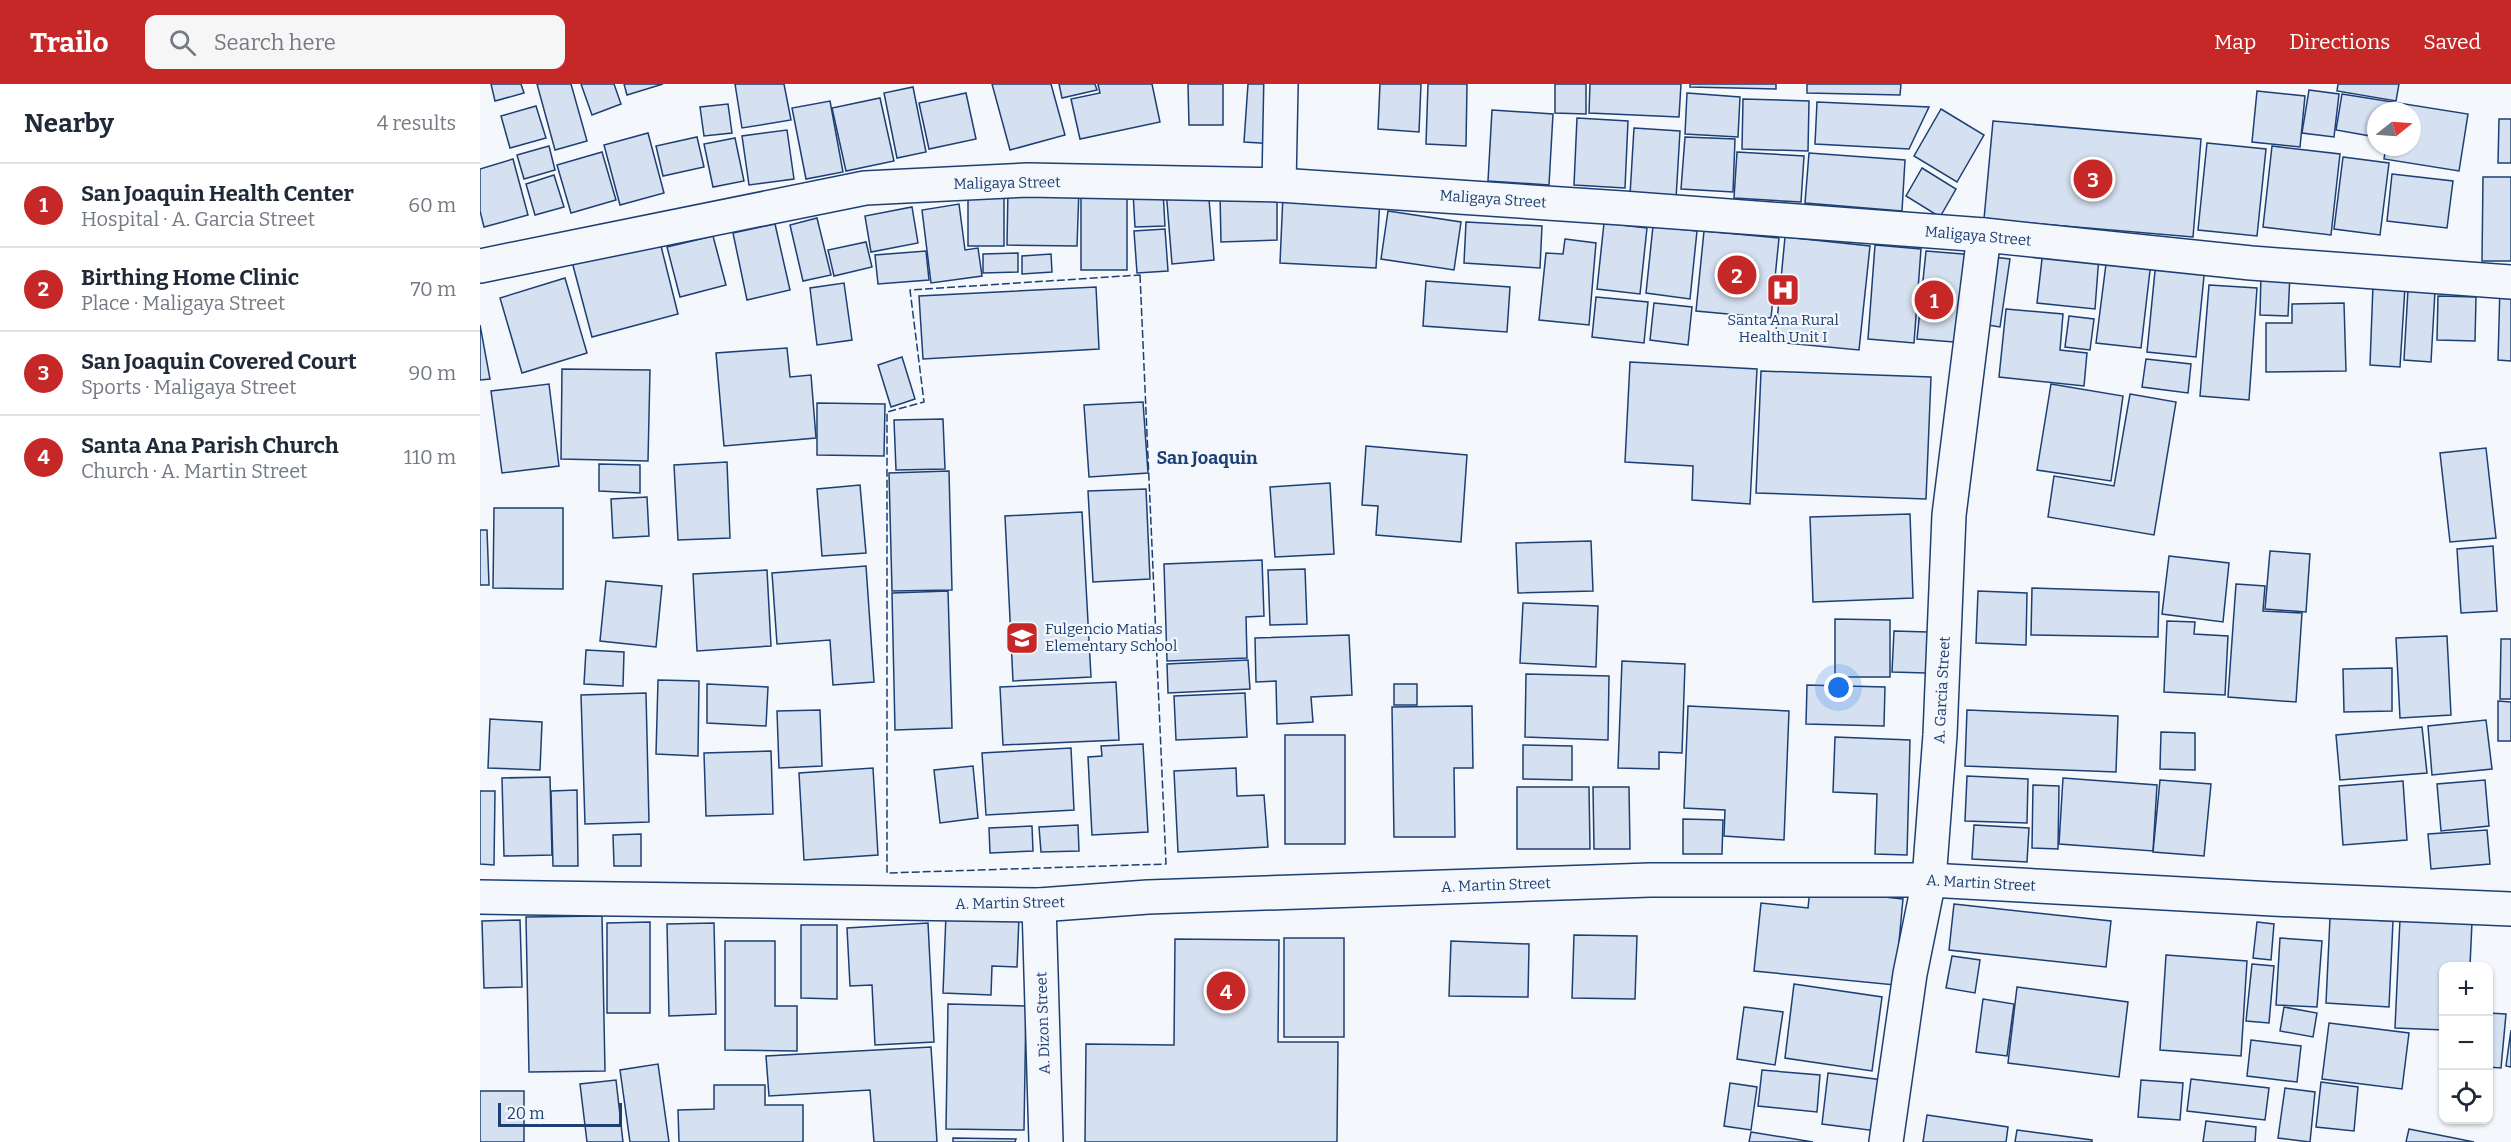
<!DOCTYPE html>
<meta charset="utf-8">
<style>
:root{--surface:#fff;--page:#f6f6f7;--text:#1f2937;--muted:#747a83;--line:#e0e1e3;--accent:#c62828}
body{margin:0;font-family:Bitter,serif;background:var(--page);color:var(--text)}
.controls{position:absolute;right:18px;bottom:18px;display:grid;overflow:hidden;border-radius:12px;box-shadow:0 2px 4px #0004}
.controls button{width:54px;height:54px;display:grid;place-items:center;padding:0;border:0;border-bottom:2px solid var(--line);background:var(--surface);color:var(--text);font:30px sans-serif}
.compass{position:absolute;left:1887px;top:18px;width:54px;height:54px;border-radius:50%;background:var(--surface);box-shadow:0 2px 4px #0004;rotate:73deg}
.scale{position:absolute;left:18px;bottom:15px;width:124px;box-sizing:border-box;padding-left:6px;border:3px solid #1d3f73;border-top:0;font-size:16px;line-height:21px;white-space:nowrap;color:#1d3f73;-webkit-text-stroke:4px #f4f7fb;paint-order:stroke}
.you{position:absolute;left:1359px;top:604px;width:21px;height:21px;margin:-15px;border:4px solid #fff;border-radius:50%;background:#1a73e8;box-shadow:0 0 0 9px #1a73e833}
.badge{display:grid;place-items:center;width:39px;height:39px;border-radius:50%;background:var(--accent);color:#fff;font-size:20px;font-weight:700}
.pin{position:absolute;translate:-50% -50%;border:3px solid #fff;box-shadow:0 2px 6px #0006}
.list{margin:0;padding:0;list-style:none}
h2{display:flex;justify-content:space-between;align-items:center;height:78px;margin:0;padding:0 24px;font-size:26px}
h2 small{font-size:20px;font-weight:400;color:var(--muted)}
.list li{display:grid;grid-template-columns:39px 1fr auto;gap:18px;align-items:center;box-sizing:border-box;height:84px;padding:0 24px;border-top:2px solid var(--line)}
.list b{display:block;font-size:22px;white-space:nowrap}
.list p{margin:0;font-size:20px;white-space:nowrap;color:var(--muted)}
.list em{font-size:20px;font-style:normal;color:var(--muted)}
.icon{flex:none;width:33px;height:33px;fill:none;stroke:currentColor;stroke-width:2;stroke-linecap:round;stroke-linejoin:round}
.map{position:relative;flex:none;width:2031px;height:1058px;overflow:hidden}
header{display:flex;align-items:center;gap:36px;box-sizing:border-box;height:84px;padding:0 30px;background:var(--accent);color:#fff}
header strong{font-size:28px}
nav{display:flex;gap:33px;margin-inline-start:auto;font-size:21px}
.search{width:420px;height:54px;background:var(--page);display:flex;align-items:center;gap:15px;box-sizing:border-box;padding:0 21px;border-radius:12px;color:var(--muted);font-size:22px}
main{display:flex}
aside{flex:1;background:var(--surface)}
.map>svg:first-child{display:block}
.building{fill:#d5e0f0;stroke:#1d3f73;stroke-width:1.5}
.lines{fill:none;stroke-linecap:round;stroke-linejoin:round}
.minor-casing{stroke:#1d3f73;stroke-width:36}
.minor{stroke:#f4f7fb;stroke-width:33}
.fence{stroke:#1d3f73;stroke-width:1.5;stroke-dasharray:8 3;stroke-linecap:butt}
.labels{text-anchor:middle;stroke-width:4.5;stroke-linejoin:round;paint-order:stroke}
.street-label{font-size:15px;fill:#1d3f73;stroke:#f4f7fb}
.poi-label{font-size:15px;fill:#1d3f73;stroke:#f4f7fb}
.quarter-label{font-size:18px;font-weight:bold;fill:#1d3f73;stroke:#f4f7fb}
</style>
<header>
<strong>Trailo</strong>
<div class="search"><svg class="icon" aria-label="search" viewBox="0 0 24 24"><circle cx="10" cy="10" r="6"/><path d="M15 15l6 6"/></svg>Search here</div>
<nav><a>Map</a><a>Directions</a><a>Saved</a></nav>
</header>
<main>
<aside>
<h2>Nearby<small>4 results</small></h2>
<ul class="list">
<li><span class="badge">1</span><div><b>San Joaquin Health Center</b><p>Hospital · A. Garcia Street</p></div><em>60 m</em></li>
<li><span class="badge">2</span><div><b>Birthing Home Clinic</b><p>Place · Maligaya Street</p></div><em>70 m</em></li>
<li><span class="badge">3</span><div><b>San Joaquin Covered Court</b><p>Sports · Maligaya Street</p></div><em>90 m</em></li>
<li><span class="badge">4</span><div><b>Santa Ana Parish Church</b><p>Church · A. Martin Street</p></div><em>110 m</em></li>
</ul>
</aside>
<div class="map">
<svg width="2031" height="1058" viewBox="0 0 2031 1058">
<rect width="100%" height="100%" fill="#f4f7fb"/>
<!-- building -->
<g class="building">
<polygon points="11,0 41,0 44,9 15,17"/>
<polygon points="57,0 91,0 107,57 75,66"/>
<polygon points="101,0 134,0 141,20 112,31"/>
<polygon points="144,0 183,0 147,11"/>
<polygon points="255,0 304,0 311,36 262,44"/>
<polygon points="512,0 571,0 585,51 530,66"/>
<polygon points="579,0 615,0 617,6 582,14"/>
<polygon points="618,0 672,0 680,38 600,55 591,15 620,9"/>
<polygon points="708,0 743,0 743,41 709,41"/>
<polygon points="768,0 800,0 797,60 764,58"/>
<polygon points="900,0 941,0 939,48 898,45"/>
<polygon points="948,0 987,0 986,62 946,60"/>
<polygon points="1075,0 1106,0 1106,30 1075,29"/>
<polygon points="1110,0 1201,0 1199,33 1109,29"/>
<polygon points="1210,0 1296,0 1296,5 1210,3"/>
<polygon points="1327,0 1421,0 1420,11 1327,9"/>
<polygon points="1858,0 1919,0 1916,17 1857,7"/>
<polygon points="433,3 446,68 417,74 404,9"/>
<polygon points="1829,6 1859,10 1854,53 1822,49"/>
<polygon points="1777,7 1825,12 1820,63 1772,58"/>
<polygon points="486,9 496,55 449,65 439,19"/>
<polygon points="1207,9 1260,13 1258,53 1205,50"/>
<polygon points="1862,10 1988,30 1979,87 1904,75 1906,63 1932,63 1932,27 1896,27 1896,53 1856,46"/>
<polygon points="400,14 414,77 366,87 352,24"/>
<polygon points="1263,15 1329,17 1328,67 1262,65"/>
<polygon points="350,17 363,88 326,95 312,24"/>
<polygon points="1337,18 1449,23 1429,65 1335,60"/>
<polygon points="248,20 252,49 224,52 220,23"/>
<polygon points="56,22 66,54 30,64 21,32"/>
<polygon points="1461,25 1504,51 1477,98 1434,72"/>
<polygon points="1012,26 1073,30 1069,101 1008,97"/>
<polygon points="1097,34 1148,37 1145,104 1094,101"/>
<polygon points="2019,35 2031,35 2031,79 2018,79"/>
<polygon points="1513,37 1721,55 1713,153 1504,135"/>
<polygon points="1154,44 1200,47 1196,115 1150,111"/>
<polygon points="307,46 314,95 269,101 262,52"/>
<polygon points="168,49 184,109 140,121 124,61"/>
<polygon points="217,53 224,83 183,92 176,62"/>
<polygon points="1205,53 1255,55 1253,108 1201,105"/>
<polygon points="255,54 264,97 233,103 224,60"/>
<polygon points="1727,59 1786,65 1777,152 1718,146"/>
<polygon points="69,62 75,86 44,95 37,71"/>
<polygon points="1792,62 1860,70 1851,151 1783,143"/>
<polygon points="122,68 136,116 91,129 77,81"/>
<polygon points="1257,68 1324,72 1321,118 1254,114"/>
<polygon points="1329,69 1425,76 1422,127 1325,119"/>
<polygon points="1863,73 1909,79 1900,151 1854,145"/>
<polygon points="33,75 48,131 4,143 0,127 0,85"/>
<polygon points="1442,84 1476,105 1460,133 1426,112"/>
<polygon points="1912,90 1973,97 1967,144 1907,137"/>
<polygon points="74,91 84,123 55,131 46,100"/>
<polygon points="2003,93 2031,93 2031,177 2002,177"/>
<polygon points="728,103 734,176 692,180 686,106"/>
<polygon points="528,104 599,105 597,162 527,161"/>
<rect x="601" y="105" width="46" height="81"/>
<polygon points="683,107 685,142 655,143 653,108"/>
<polygon points="797,109 797,156 741,158 740,110"/>
<polygon points="488,111 524,112 524,162 488,162"/>
<polygon points="803,111 900,115 896,184 800,179"/>
<polygon points="479,120 485,166 498,164 502,192 451,199 442,126"/>
<polygon points="432,123 438,159 391,168 385,132"/>
<polygon points="908,127 981,138 974,186 901,175"/>
<polygon points="337,134 351,191 323,197 310,141"/>
<polygon points="986,138 1062,142 1060,184 984,179"/>
<polygon points="1124,139 1167,144 1160,210 1117,205"/>
<polygon points="295,140 310,206 267,216 253,149"/>
<polygon points="1173,142 1217,147 1210,215 1166,209"/>
<polygon points="685,145 688,187 657,189 654,147"/>
<polygon points="1224,147 1299,154 1291,234 1216,227"/>
<polygon points="178,150 198,230 112,253 91,174"/>
<polygon points="233,152 246,201 200,213 187,163"/>
<polygon points="1305,153 1390,162 1379,266 1295,258"/>
<polygon points="1085,155 1116,159 1109,241 1059,236 1066,169 1083,170"/>
<polygon points="386,158 392,183 354,192 348,166"/>
<polygon points="1395,161 1441,165 1434,259 1388,255"/>
<polygon points="1563,166 1619,172 1615,225 1557,219"/>
<polygon points="446,167 449,196 398,200 395,171"/>
<polygon points="1446,167 1495,171 1486,259 1437,255"/>
<polygon points="538,169 538,188 503,189 503,170"/>
<polygon points="571,170 572,188 542,190 542,172"/>
<polygon points="1504,172 1530,175 1520,243 1495,239"/>
<polygon points="1627,172 1671,178 1661,264 1616,259"/>
<polygon points="1676,177 1725,182 1716,273 1667,268"/>
<polygon points="1781,189 1810,190 1808,232 1780,231"/>
<polygon points="85,194 107,269 42,289 20,214"/>
<polygon points="946,197 1030,203 1027,248 943,242"/>
<polygon points="364,199 372,256 337,261 330,204"/>
<polygon points="1729,201 1777,204 1769,316 1720,312"/>
<polygon points="1893,201 1925,203 1920,283 1890,281"/>
<polygon points="2020,202 2031,203 2031,277 2018,276"/>
<polygon points="616,203 619,265 443,275 439,212"/>
<polygon points="1928,205 1955,207 1951,278 1924,276"/>
<polygon points="1958,212 1996,213 1995,257 1957,256"/>
<polygon points="1116,213 1168,218 1164,259 1112,253"/>
<polygon points="1174,219 1212,223 1208,261 1170,256"/>
<polygon points="1864,219 1866,287 1786,288 1786,239 1812,239 1812,220"/>
<polygon points="1526,225 1583,230 1580,266 1607,269 1604,302 1519,293"/>
<polygon points="1589,232 1614,235 1610,266 1585,263"/>
<polygon points="0,241 10,295 0,296"/>
<polygon points="307,264 310,293 331,291 336,354 244,362 236,269"/>
<polygon points="422,273 435,315 411,323 398,281"/>
<polygon points="1666,275 1711,280 1708,309 1662,303"/>
<polygon points="1150,278 1277,285 1270,420 1212,416 1213,382 1145,378"/>
<polygon points="82,285 170,286 168,377 81,375"/>
<polygon points="1281,287 1451,293 1446,415 1276,409"/>
<polygon points="69,300 79,382 22,389 11,307"/>
<polygon points="1571,300 1643,312 1631,397 1557,386"/>
<polygon points="1650,310 1696,318 1674,451 1568,433 1574,392 1634,402"/>
<polygon points="663,318 668,389 609,393 604,321"/>
<polygon points="337,319 405,320 404,372 337,371"/>
<polygon points="463,335 465,385 416,386 414,336"/>
<polygon points="886,362 987,371 981,458 896,451 898,422 882,421"/>
<polygon points="2006,364 2016,454 1970,458 1960,369"/>
<polygon points="247,378 250,454 198,456 194,381"/>
<polygon points="119,380 160,381 160,409 119,407"/>
<polygon points="469,387 472,506 412,507 409,389"/>
<polygon points="850,399 854,470 795,473 790,403"/>
<polygon points="380,401 386,469 342,472 337,405"/>
<polygon points="666,405 670,495 613,498 608,407"/>
<polygon points="167,413 169,452 133,454 131,415"/>
<polygon points="14,424 83,424 83,505 13,504"/>
<polygon points="602,428 611,593 533,597 525,432"/>
<polygon points="1430,430 1433,514 1333,518 1330,433"/>
<polygon points="0,446 7,446 9,501 0,501"/>
<polygon points="1111,457 1113,507 1038,509 1036,459"/>
<polygon points="2013,462 2017,527 1981,529 1977,465"/>
<polygon points="1790,467 1830,470 1826,528 1785,525"/>
<polygon points="1689,472 1749,479 1743,538 1682,530"/>
<polygon points="782,476 784,532 766,533 767,574 687,577 684,480"/>
<polygon points="386,482 394,598 353,601 350,556 297,560 292,489"/>
<polygon points="825,485 827,540 790,541 788,486"/>
<polygon points="287,486 291,562 217,567 213,490"/>
<polygon points="126,497 182,502 176,563 120,557"/>
<polygon points="1756,500 1785,502 1783,527 1822,529 1816,618 1748,613"/>
<polygon points="1552,504 1679,508 1678,553 1551,551"/>
<polygon points="468,507 472,644 415,646 412,509"/>
<polygon points="1498,507 1547,509 1546,561 1496,559"/>
<polygon points="1043,519 1118,522 1116,583 1040,579"/>
<polygon points="1355,535 1410,536 1410,593 1355,593"/>
<polygon points="1687,537 1715,538 1714,550 1748,552 1745,611 1684,608"/>
<polygon points="1414,547 1448,548 1446,589 1412,588"/>
<polygon points="869,551 872,611 831,613 833,638 797,640 796,597 776,598 775,554"/>
<polygon points="1967,552 1971,631 1920,634 1916,554"/>
<polygon points="2021,555 2031,555 2031,615 2020,615"/>
<polygon points="106,566 144,568 143,602 104,600"/>
<polygon points="768,576 770,605 688,609 687,580"/>
<polygon points="1142,577 1205,580 1202,669 1179,668 1179,685 1138,684"/>
<polygon points="1912,584 1912,627 1864,628 1863,585"/>
<polygon points="1046,590 1129,592 1128,656 1045,653"/>
<polygon points="178,596 219,597 218,672 176,670"/>
<polygon points="636,598 639,656 523,661 520,603"/>
<polygon points="227,600 288,603 286,642 227,639"/>
<rect x="914" y="600" width="23" height="21"/>
<polygon points="1327,601 1405,603 1404,642 1326,640"/>
<polygon points="166,609 169,738 105,740 101,611"/>
<polygon points="765,609 767,653 696,656 694,612"/>
<polygon points="2018,617 2031,618 2031,657 2018,657"/>
<polygon points="992,622 993,684 974,684 975,753 914,753 912,623"/>
<polygon points="1208,622 1309,627 1304,756 1244,752 1245,726 1204,724"/>
<polygon points="340,626 342,682 299,684 297,627"/>
<polygon points="1487,626 1638,632 1636,688 1485,682"/>
<polygon points="10,635 62,638 60,686 8,684"/>
<polygon points="2006,636 2012,685 1952,691 1948,642"/>
<polygon points="1942,643 1947,689 1860,696 1856,651"/>
<polygon points="1681,648 1715,649 1715,686 1680,685"/>
<rect x="805" y="651" width="60" height="109"/>
<polygon points="1355,653 1430,656 1427,771 1395,770 1397,710 1353,708"/>
<polygon points="663,660 668,748 612,751 608,673 622,672 621,662"/>
<polygon points="1043,661 1092,662 1092,696 1043,695"/>
<polygon points="591,664 594,726 506,731 502,669"/>
<polygon points="291,667 293,730 226,732 224,669"/>
<polygon points="493,682 498,734 460,739 454,686"/>
<polygon points="393,684 398,771 324,776 319,689"/>
<polygon points="756,684 757,712 784,711 788,763 698,768 694,687"/>
<polygon points="1487,692 1548,695 1547,739 1485,737"/>
<polygon points="70,693 72,771 24,772 22,694"/>
<polygon points="1583,694 1677,701 1673,767 1579,760"/>
<polygon points="1680,696 1731,700 1724,772 1673,768"/>
<polygon points="2005,696 2009,742 1961,747 1957,700"/>
<polygon points="1923,697 1927,756 1863,761 1859,702"/>
<polygon points="1553,701 1579,702 1578,765 1552,764"/>
<polygon points="1037,703 1109,703 1110,765 1037,765"/>
<polygon points="1113,703 1149,703 1150,765 1114,765"/>
<polygon points="97,706 98,782 73,782 71,707"/>
<polygon points="0,707 15,707 14,781 0,780"/>
<polygon points="1203,735 1243,736 1242,770 1203,770"/>
<polygon points="598,741 599,767 561,768 559,743"/>
<polygon points="1494,741 1549,744 1547,778 1492,775"/>
<polygon points="552,742 553,767 510,769 509,744"/>
<polygon points="2007,746 2010,780 1951,785 1948,750"/>
<polygon points="161,750 161,782 134,782 133,751"/>
<polygon points="1330,805 1423,815 1415,901 1274,887 1281,819 1328,824"/>
<polygon points="1474,820 1631,837 1626,883 1469,866"/>
<polygon points="466,830 539,833 537,883 512,882 511,911 463,909"/>
<polygon points="122,832 125,987 49,988 46,833"/>
<polygon points="1850,834 1913,837 1909,923 1846,919"/>
<polygon points="1920,835 1992,838 1990,882 1964,882 1964,946 1915,944"/>
<polygon points="40,836 42,903 4,904 2,837"/>
<polygon points="170,838 170,929 127,929 127,839"/>
<polygon points="1777,838 1794,840 1791,876 1773,874"/>
<polygon points="234,839 236,930 189,932 187,840"/>
<polygon points="448,839 454,958 395,961 392,901 370,902 367,844"/>
<polygon points="321,841 357,841 357,915 321,914"/>
<polygon points="1094,851 1157,852 1155,915 1092,914"/>
<rect x="804" y="854" width="60" height="99"/>
<polygon points="1800,854 1842,857 1837,923 1796,921"/>
<polygon points="695,855 799,856 798,958 858,958 857,1058 605,1058 606,960 694,961"/>
<polygon points="245,857 295,857 295,922 317,922 317,967 245,966"/>
<polygon points="971,857 1049,860 1048,913 969,912"/>
<polygon points="1686,871 1767,877 1761,972 1680,966"/>
<polygon points="1472,872 1500,876 1495,909 1466,904"/>
<polygon points="1772,880 1794,882 1789,939 1766,937"/>
<polygon points="1314,900 1402,913 1392,987 1305,974"/>
<polygon points="1537,903 1648,918 1639,993 1528,979"/>
<polygon points="1503,915 1534,920 1527,972 1496,968"/>
<polygon points="468,920 546,922 544,1046 466,1045"/>
<polygon points="1264,923 1303,928 1295,981 1257,975"/>
<polygon points="1804,923 1837,929 1833,953 1800,947"/>
<polygon points="2008,929 2026,930 2021,984 2008,983"/>
<polygon points="1849,939 1929,949 1922,1005 1842,995"/>
<polygon points="2031,946 2031,983 2026,982"/>
<polygon points="1771,956 1821,962 1817,998 1767,992"/>
<polygon points="451,963 457,1058 394,1058 390,1006 289,1012 286,972"/>
<polygon points="178,980 189,1058 150,1058 140,986"/>
<polygon points="1282,986 1340,991 1337,1028 1278,1022"/>
<polygon points="1348,989 1403,996 1397,1047 1342,1040"/>
<polygon points="1711,995 1789,1004 1785,1036 1707,1027"/>
<polygon points="136,996 143,1058 107,1058 100,1000"/>
<polygon points="1661,996 1703,999 1700,1036 1658,1033"/>
<polygon points="1841,998 1878,1003 1874,1047 1836,1043"/>
<polygon points="1250,999 1277,1003 1271,1046 1244,1042"/>
<polygon points="234,1001 285,1001 285,1021 323,1021 323,1058 199,1058 198,1026 234,1025"/>
<polygon points="1805,1004 1835,1008 1830,1058 1798,1054"/>
<rect x="0" y="1007" width="44" height="51"/>
<polygon points="1447,1031 1528,1043 1526,1058 1443,1058"/>
<polygon points="1726,1037 1776,1043 1775,1058 1723,1058"/>
<polygon points="1929,1045 1994,1058 1926,1058"/>
<polygon points="1537,1046 1612,1056 1612,1058 1535,1058"/>
<polygon points="1271,1048 1333,1058 1269,1058"/>
<polygon points="473,1054 536,1055 535,1058 473,1058"/>
</g>
<g class="lines">
<!-- minor casing -->
<g class="minor-casing">
<g id="minor">
<polyline points="799,101 801,0"/>
<polyline points="0,182 385,104 548,96 799,101 1142,124 1504,151 1771,179 2031,198"/>
<polyline points="0,813 559,821 668,813 1170,796 1449,796 1793,815 2031,825"/>
<polyline points="559,821 566,1058"/>
<polyline points="1406,1058 1430,890 1449,796 1460,651 1469,431 1504,151"/>
</g>
</g>
<!-- minor -->
<use href="#minor" class="minor"/>
<!-- fence -->
<polygon class="fence" points="660,191 686,780 407,789 407,328 444,318 430,206"/>
</g>
<!-- icons -->
<defs>
<g id="hospital-square" transform="scale(1.725)"><rect x="-9" y="-9" width="18" height="18" rx="4" fill="#c62828" stroke="#f4f7fb"/><path d="M-5-5h3v3.5h4V-5h3V5h-3V1.5h-4V5h-3Z" fill="#fff"/></g>
<g id="school-square" transform="scale(1.725)"><rect x="-9" y="-9" width="18" height="18" rx="4" fill="#c62828" stroke="#f4f7fb"/><path d="M0-5L7-2L0 1L-7-2ZM-4 1L0 2.5L4 1V4Q0 6-4 4Z" fill="#fff"/></g>
</defs>
<g fill-rule="evenodd">
<use href="#hospital-square" x="1303" y="206"/>
<use href="#school-square" x="542" y="554"/>
</g>
<g class="labels">
<!-- street labels -->
<g class="street-label">
<text transform="translate(527 99) rotate(-1)" y="5">Maligaya Street</text>
<text transform="translate(1013 115) rotate(4)" y="5">Maligaya Street</text>
<text transform="translate(1498 152) rotate(5)" y="5">Maligaya Street</text>
<text transform="translate(1462 606) rotate(-87)" y="5">A. Garcia Street</text>
<text transform="translate(1501 799) rotate(3)" y="5">A. Martin Street</text>
<text transform="translate(1016 801) rotate(-2)" y="5">A. Martin Street</text>
<text transform="translate(530 819) rotate(-1)" y="5">A. Martin Street</text>
<text transform="translate(563 939) rotate(-92)" y="5">A. Dizon Street</text>
</g>
<!-- poi labels -->
<g class="poi-label">
<text x="1303" y="241">Santa Ana Rural<tspan x="1303" dy="17">Health Unit I</tspan></text>
<text x="565" y="550" text-anchor="start">Fulgencio Matias<tspan x="565" dy="17">Elementary School</tspan></text>
</g>
<!-- quarter labels -->
<g class="quarter-label">
<text x="727" y="380">San Joaquin</text>
</g>
</g>
</svg>
<div class="controls">
<button>+</button>
<button>−</button>
<button><svg class="icon" aria-label="locate" viewBox="0 0 24 24"><circle cx="12" cy="12" r="6"/><path d="M12 2v4M12 18v4M2 12h4M18 12h4"/></svg></button>
</div>
<svg class="compass" viewBox="-18 -18 36 36"><path d="M0-13l5 13h-10z" fill="#e53935"/><path d="M0 13l5-13h-10z" fill="#747a83"/></svg>
<div class="scale">20 m</div>
<div class="you"></div>
<div class="pin badge" style="left:1454px;top:216px">1</div>
<div class="pin badge" style="left:1257px;top:191px">2</div>
<div class="pin badge" style="left:1613px;top:95px">3</div>
<div class="pin badge" style="left:746px;top:907px">4</div>
</div>
</main>
